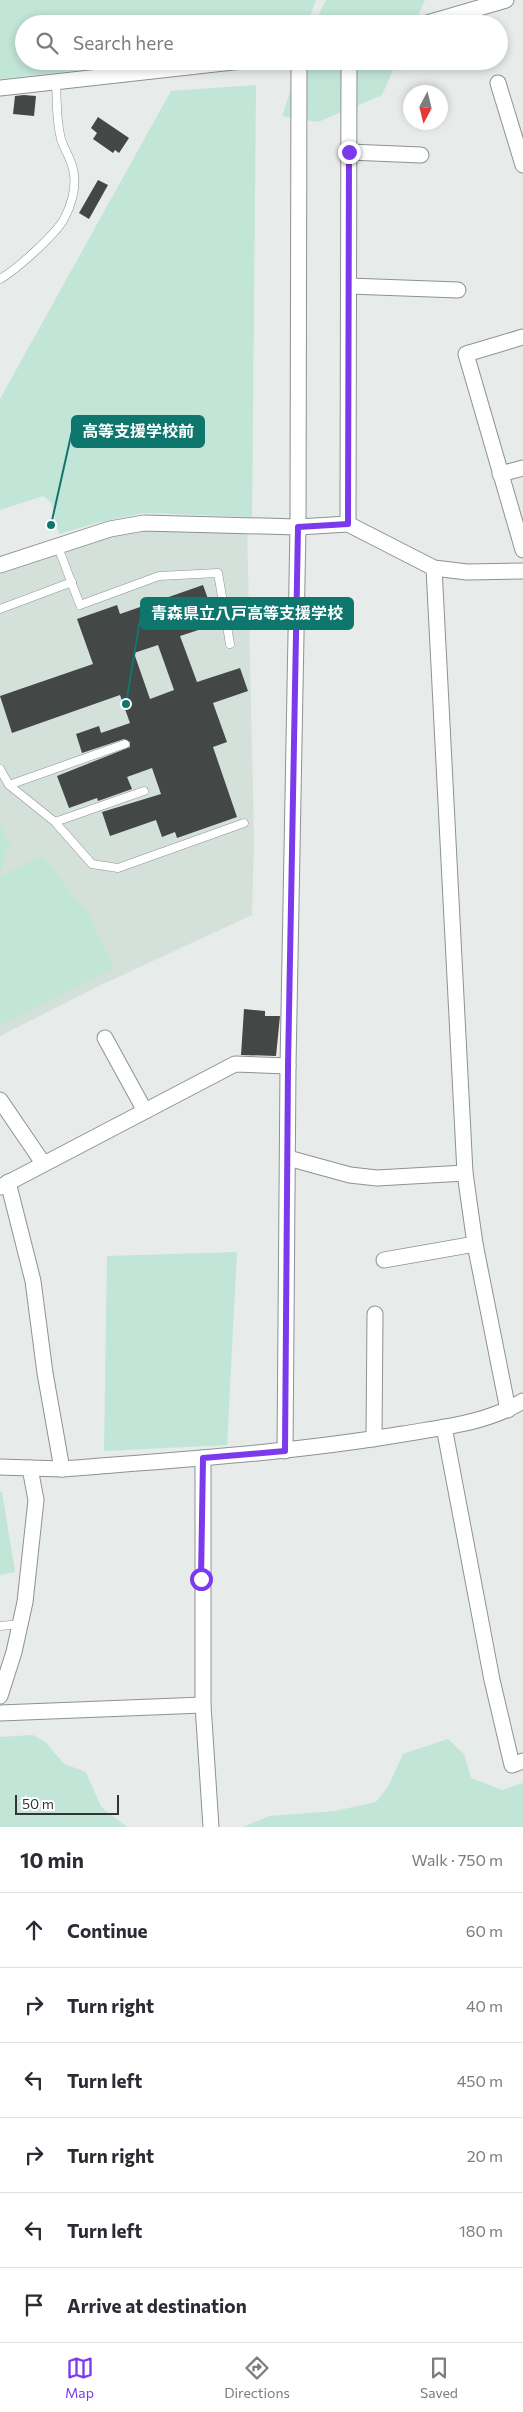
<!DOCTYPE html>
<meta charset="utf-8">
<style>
:root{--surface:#fff;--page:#f2f2f3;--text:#2b2b33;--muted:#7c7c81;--line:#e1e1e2;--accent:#7c3aed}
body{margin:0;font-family:Commissioner,"Noto Sans JP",sans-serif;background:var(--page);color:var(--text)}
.compass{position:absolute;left:403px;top:85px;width:45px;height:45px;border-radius:50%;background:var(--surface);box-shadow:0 2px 8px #0003;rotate:187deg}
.scale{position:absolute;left:15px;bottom:12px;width:104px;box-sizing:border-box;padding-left:5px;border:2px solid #333534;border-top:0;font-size:14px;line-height:18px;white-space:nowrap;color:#333534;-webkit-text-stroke:4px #fff;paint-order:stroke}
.stop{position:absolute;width:15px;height:15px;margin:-11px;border:4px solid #7c3aed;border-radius:50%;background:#fff}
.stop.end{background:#7c3aed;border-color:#fff;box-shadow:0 1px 5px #0008}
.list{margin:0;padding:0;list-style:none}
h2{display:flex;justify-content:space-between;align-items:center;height:65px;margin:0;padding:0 20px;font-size:21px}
h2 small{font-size:16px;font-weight:400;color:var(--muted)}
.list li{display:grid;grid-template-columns:32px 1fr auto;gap:15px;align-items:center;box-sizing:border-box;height:75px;padding:0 20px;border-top:1px solid var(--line)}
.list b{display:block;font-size:19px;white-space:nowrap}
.list em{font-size:16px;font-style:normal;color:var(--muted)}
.icon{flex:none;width:28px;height:28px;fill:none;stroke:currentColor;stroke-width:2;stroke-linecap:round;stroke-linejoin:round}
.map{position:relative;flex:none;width:523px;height:1827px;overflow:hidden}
.search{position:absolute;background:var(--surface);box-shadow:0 2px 8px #0003;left:15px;right:15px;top:15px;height:55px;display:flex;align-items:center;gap:12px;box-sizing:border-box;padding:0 18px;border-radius:28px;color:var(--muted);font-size:19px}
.sheet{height:515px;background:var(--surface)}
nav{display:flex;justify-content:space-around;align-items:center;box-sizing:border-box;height:70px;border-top:1px solid var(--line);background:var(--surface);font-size:14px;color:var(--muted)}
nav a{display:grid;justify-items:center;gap:2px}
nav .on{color:var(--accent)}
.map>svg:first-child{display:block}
.built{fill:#d4e1db}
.green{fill:#c1e5d7}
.building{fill:#434746;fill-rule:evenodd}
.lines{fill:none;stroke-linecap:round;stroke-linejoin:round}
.lane-casing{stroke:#8e9290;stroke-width:9}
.street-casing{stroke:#8e9290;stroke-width:17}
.lane{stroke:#fff;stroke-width:8}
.street{stroke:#fff;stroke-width:15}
.route{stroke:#7c3aed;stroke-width:6}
.leader{fill:none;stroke:#0f766e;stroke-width:2}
.callout-dot{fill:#0f766e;stroke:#fff;stroke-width:2}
.callout{fill:#0f766e;stroke:#0f766e;stroke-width:2}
.callout-label{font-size:16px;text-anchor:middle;font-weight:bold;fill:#fff}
</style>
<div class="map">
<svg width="523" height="1827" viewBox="0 0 523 1827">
<rect width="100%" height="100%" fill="#e7ebe9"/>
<!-- built -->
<polygon class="built" points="247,525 254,839 252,915 101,985 0,1036 0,568 110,529"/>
<!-- green -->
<g class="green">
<polygon points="0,0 316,0 307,24 24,24 24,61 159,61 0,79"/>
<polygon points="326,0 425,0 414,24 314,24"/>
<polygon points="301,61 397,61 382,95 318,122 282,116"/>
<polygon points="256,85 252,517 144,513 100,522 59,534 51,502 43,496 0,510 0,399 171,91"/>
<polygon points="0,824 10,843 0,872"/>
<polygon points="42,856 89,915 114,968 0,1025 0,877"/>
<polygon points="237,1252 227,1445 104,1451 107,1256"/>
<polygon points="0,1492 2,1492 15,1572 0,1575"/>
<polygon points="33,1735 45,1742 64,1764 86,1772 101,1807 127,1827 0,1827 0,1737"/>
<polygon points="448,1739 464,1754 471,1778 502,1790 523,1783 523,1827 243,1827 269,1816 335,1811 376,1802 388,1787 403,1754"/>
</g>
<!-- building -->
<g class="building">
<polygon points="24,95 36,96 34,116 13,114 15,96"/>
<polygon points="98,117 129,138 119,153 115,150 113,153 93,139 97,133 91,128"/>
<polygon points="98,180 108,185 89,219 79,213"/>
<path d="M203,585l14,39 -37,12 17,46 43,-14 8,23 -35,12 14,39 -14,5 24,70 -60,21 -2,-6 -13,5 -6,-17 -46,16 -8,-24 59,-18 -9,-26 -25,9 5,12 -34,12 -1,-3 -28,10 -12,-32 73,-29v-5l-6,-3 -42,14 -6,-19 23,-8 2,7 29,-10 -10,-28 -108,38 -12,-37 93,-32 -16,-45 40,-14 3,9zM158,645l16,45 -24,9 -16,-46z"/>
<polygon points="244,1009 265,1011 265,1016 280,1016 276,1056 241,1055"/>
</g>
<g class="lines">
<!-- lane casing -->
<g class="lane-casing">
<g id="lane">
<path d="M0,279c16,-9 55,-44 64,-60 7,-13 12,-30 10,-44 -1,-14 -9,-23 -13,-36 -5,-19 -4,-38 -5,-57"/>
<polyline points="58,547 80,605 159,576 218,573 230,644"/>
<polyline points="0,609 72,582"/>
<polyline points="0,769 9,785 55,822 92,864 118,868 244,823"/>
<polyline points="9,785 125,744"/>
<polyline points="55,822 144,791"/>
<polyline points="0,1626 20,1624"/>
</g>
</g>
<!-- street casing -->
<g class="street-casing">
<g id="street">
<polyline points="424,24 506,0"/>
<polyline points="498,83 523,165"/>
<polyline points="0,88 242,61"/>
<polyline points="349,152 421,155"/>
<polyline points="349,286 458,290"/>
<polyline points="523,337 466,354 523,550"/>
<polyline points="500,474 523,468"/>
<polyline points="348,524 349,61"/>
<polyline points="0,565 110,529 144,523 298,527 348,524 434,568 467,572 523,571"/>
<polyline points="434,568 465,1173 475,1244 508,1410"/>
<polyline points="105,1038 145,1111"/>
<polyline points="0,1100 43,1163"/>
<polyline points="288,1158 350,1175 377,1178 465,1173"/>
<polyline points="8,1182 33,1281 45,1373 62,1469"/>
<polyline points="0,1187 235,1064 288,1066"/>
<polyline points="384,1260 475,1244"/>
<polyline points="444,1427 492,1680 512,1765 523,1761"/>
<polyline points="374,1439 375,1314"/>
<polyline points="285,1451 288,1066 298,527 299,61"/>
<polyline points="203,1458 203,1705 211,1827"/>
<polyline points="0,1467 30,1468 36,1500 25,1602 14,1652 0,1696"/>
<path d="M30,1468l32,1c114,-9 228,-16 341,-35 41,-7 84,-11 120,-33"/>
<polyline points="0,1713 203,1705"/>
</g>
</g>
<!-- lane -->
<use href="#lane" class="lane"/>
<!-- street -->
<use href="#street" class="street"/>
</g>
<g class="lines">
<!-- route -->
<polyline class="route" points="201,1579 203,1458 285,1451 288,1066 298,527 348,524 349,152"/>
</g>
<!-- callouts -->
<path class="leader" d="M51 525L72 431M126 704L141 614"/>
<g class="callout-dot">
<circle cx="51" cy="525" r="5"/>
<circle cx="126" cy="704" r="5"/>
</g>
<g class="callout">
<rect x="72" y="416" width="132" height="31" rx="5"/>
<rect x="141" y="598" width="212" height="31" rx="5"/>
</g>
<g class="callout-label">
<text x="138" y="437">高等支援学校前</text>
<text x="247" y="619">青森県立八戸高等支援学校</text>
</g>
</svg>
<svg class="compass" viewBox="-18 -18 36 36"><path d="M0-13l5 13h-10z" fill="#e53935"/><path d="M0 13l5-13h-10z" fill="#7c7c81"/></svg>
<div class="scale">50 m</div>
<div class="stop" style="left:201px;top:1579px"></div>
<div class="stop end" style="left:349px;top:152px"></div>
<div class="search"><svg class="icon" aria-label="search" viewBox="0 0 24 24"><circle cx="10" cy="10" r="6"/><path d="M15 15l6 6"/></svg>Search here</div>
</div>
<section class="sheet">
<h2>10 min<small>Walk · 750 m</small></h2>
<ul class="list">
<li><svg class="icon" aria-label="ahead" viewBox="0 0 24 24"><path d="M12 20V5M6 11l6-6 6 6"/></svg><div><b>Continue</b></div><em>60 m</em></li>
<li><svg class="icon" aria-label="right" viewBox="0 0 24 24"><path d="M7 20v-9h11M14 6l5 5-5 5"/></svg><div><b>Turn right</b></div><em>40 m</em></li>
<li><svg class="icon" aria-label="left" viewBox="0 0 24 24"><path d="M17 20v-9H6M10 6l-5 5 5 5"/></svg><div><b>Turn left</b></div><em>450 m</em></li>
<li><svg class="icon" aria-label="right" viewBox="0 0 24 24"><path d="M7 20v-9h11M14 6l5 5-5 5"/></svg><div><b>Turn right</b></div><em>20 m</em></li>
<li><svg class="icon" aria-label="left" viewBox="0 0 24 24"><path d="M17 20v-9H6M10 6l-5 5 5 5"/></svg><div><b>Turn left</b></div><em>180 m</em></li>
<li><svg class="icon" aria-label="arrive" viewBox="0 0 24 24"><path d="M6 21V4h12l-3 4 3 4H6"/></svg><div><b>Arrive at destination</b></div></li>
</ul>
</section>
<nav>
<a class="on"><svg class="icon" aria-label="map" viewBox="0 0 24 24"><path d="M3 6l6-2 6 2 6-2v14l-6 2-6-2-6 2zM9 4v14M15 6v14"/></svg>Map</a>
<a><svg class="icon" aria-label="directions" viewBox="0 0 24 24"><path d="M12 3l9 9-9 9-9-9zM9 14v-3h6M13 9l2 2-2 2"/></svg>Directions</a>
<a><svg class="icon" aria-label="saved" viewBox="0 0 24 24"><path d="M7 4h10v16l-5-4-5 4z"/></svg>Saved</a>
</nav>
